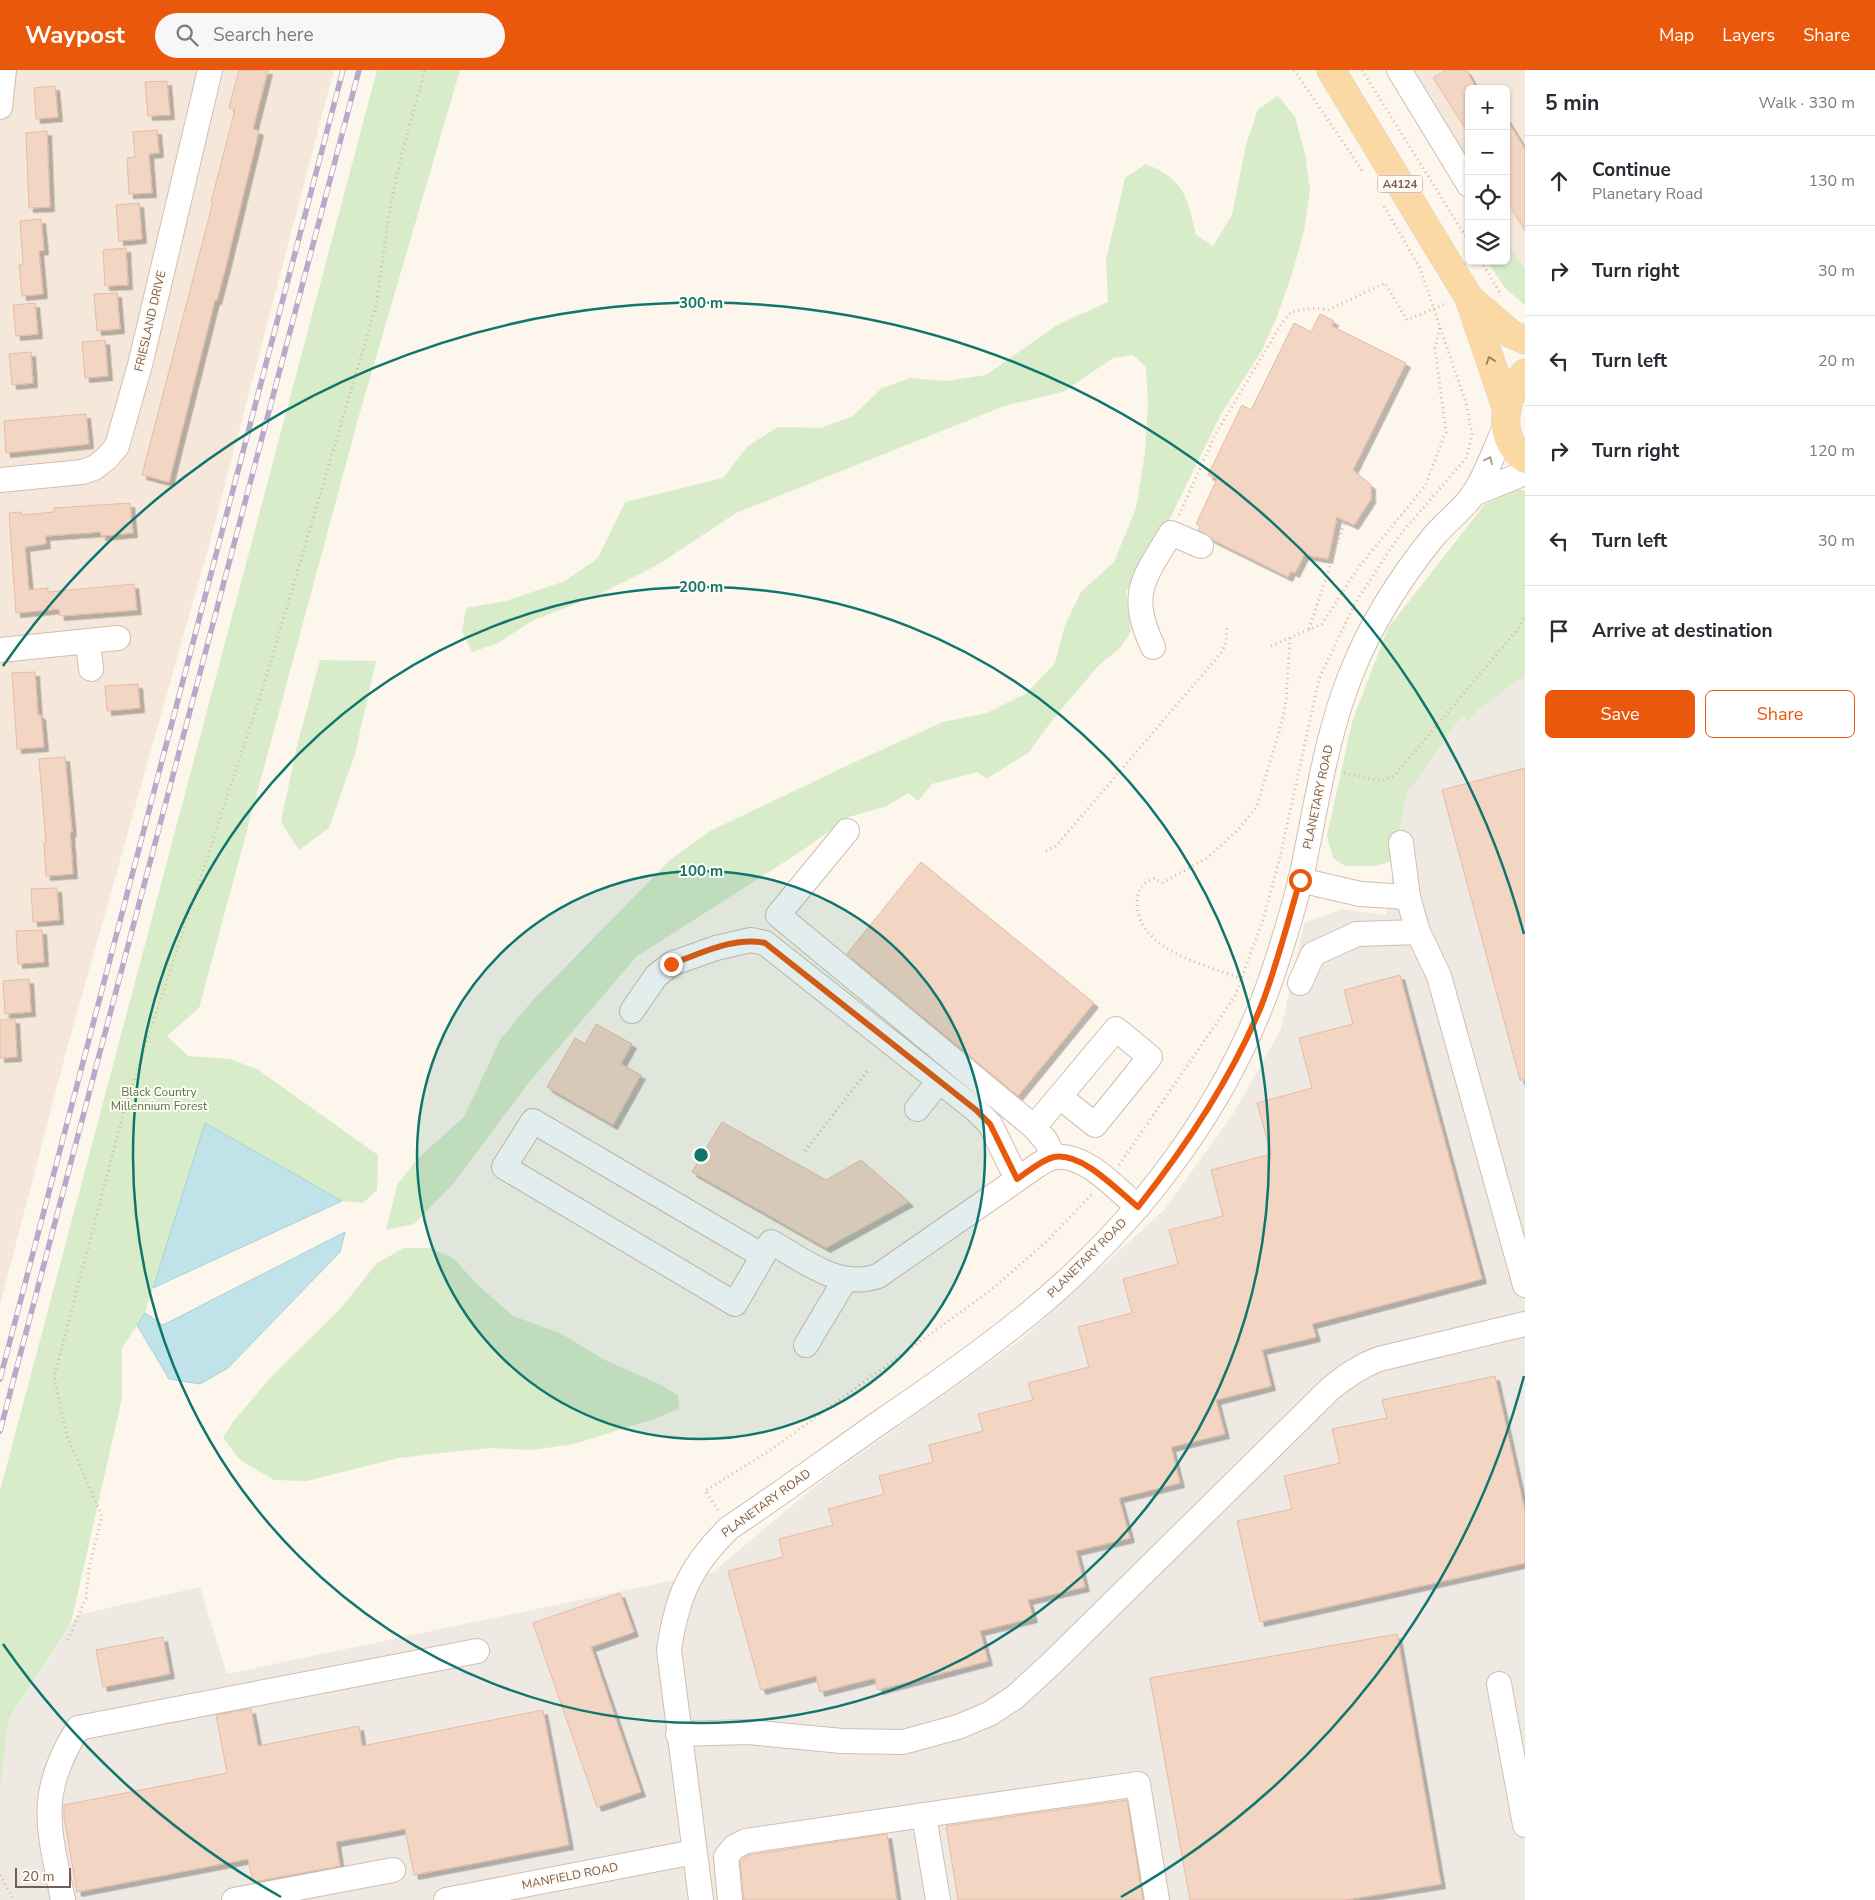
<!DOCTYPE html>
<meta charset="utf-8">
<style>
:root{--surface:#fff;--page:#f7f7f7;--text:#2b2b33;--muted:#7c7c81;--line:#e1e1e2;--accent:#ea580c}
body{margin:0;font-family:"Nunito Sans",sans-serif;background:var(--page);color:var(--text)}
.controls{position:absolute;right:15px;top:15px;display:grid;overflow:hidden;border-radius:8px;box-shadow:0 1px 4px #0004}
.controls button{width:45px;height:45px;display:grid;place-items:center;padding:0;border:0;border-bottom:1px solid var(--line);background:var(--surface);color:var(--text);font:25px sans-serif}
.scale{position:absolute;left:15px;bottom:12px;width:56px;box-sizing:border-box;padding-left:5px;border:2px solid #7a5c4d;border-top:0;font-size:14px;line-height:18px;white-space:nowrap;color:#7a5c4d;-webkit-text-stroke:4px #fffaf3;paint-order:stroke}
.stop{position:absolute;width:15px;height:15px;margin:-11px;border:4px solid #ea580c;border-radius:50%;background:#fff}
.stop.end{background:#ea580c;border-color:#fff;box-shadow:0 1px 5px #0008}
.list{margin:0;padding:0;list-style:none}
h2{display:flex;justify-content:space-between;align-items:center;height:65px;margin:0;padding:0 20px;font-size:21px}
h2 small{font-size:16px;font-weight:400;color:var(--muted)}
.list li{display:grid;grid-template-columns:32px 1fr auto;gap:15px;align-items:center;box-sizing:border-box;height:90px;padding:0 20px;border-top:1px solid var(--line)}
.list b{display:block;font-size:19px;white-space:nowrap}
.list p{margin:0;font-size:16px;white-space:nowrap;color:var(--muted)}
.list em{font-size:16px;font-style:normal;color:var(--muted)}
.actions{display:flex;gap:10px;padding:15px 20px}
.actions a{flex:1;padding:11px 0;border:1px solid var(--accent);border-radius:8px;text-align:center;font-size:18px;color:var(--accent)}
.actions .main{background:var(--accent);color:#fff}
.icon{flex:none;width:28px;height:28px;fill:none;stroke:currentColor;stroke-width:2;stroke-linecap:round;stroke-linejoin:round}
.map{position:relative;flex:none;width:1525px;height:1830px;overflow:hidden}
header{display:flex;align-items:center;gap:30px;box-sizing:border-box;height:70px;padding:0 25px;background:var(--accent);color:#fff}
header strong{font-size:24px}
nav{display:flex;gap:28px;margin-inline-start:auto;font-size:18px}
.search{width:350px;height:45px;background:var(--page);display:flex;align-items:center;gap:12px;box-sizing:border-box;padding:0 18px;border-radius:28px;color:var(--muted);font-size:19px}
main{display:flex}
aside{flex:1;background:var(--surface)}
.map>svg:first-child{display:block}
.residential{fill:#f5e8da}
.industrial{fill:#efe9e4}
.green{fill:#d8ecc9}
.water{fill:#bfe3e8;stroke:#a5d3da}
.building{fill:#f3d5c3;stroke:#e6bba3;filter:url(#shadow)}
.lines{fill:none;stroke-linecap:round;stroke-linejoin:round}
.minor-casing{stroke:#d1beb0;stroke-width:26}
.major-casing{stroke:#dad1cd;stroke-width:29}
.path{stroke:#d9b8a5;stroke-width:3;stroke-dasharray:1 4;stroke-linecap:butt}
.minor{stroke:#fff;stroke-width:24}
.major{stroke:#fbd9a5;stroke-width:28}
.rail-casing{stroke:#b9a8c9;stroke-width:5.5}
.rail{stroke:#fffaf3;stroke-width:4;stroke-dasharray:11;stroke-linecap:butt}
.oneway{stroke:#a18267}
.oneway2{stroke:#af9d94}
.route{stroke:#ea580c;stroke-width:6}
.ring{fill:none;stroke:#0f766e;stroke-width:2.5}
.labels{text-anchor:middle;stroke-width:4;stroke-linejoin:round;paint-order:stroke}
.shield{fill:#fffaf3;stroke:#a28b7f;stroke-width:1}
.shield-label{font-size:11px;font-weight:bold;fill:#7a5c4d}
.street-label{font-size:12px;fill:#7a5c4d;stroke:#fffaf3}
.park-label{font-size:12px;fill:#537a41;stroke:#fffaf3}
.centre{fill:#0f766e;stroke:#fffaf3;stroke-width:2.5}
.ring-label{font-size:15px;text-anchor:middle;font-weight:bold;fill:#0f766e;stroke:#fffaf3;stroke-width:4;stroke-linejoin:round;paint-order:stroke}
</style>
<header>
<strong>Waypost</strong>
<div class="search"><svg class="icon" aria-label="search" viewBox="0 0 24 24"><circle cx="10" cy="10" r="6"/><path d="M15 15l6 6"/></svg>Search here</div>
<nav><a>Map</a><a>Layers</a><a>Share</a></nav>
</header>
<main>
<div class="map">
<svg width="1525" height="1830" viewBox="0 0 1525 1830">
<defs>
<filter id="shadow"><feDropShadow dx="4.5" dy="4.5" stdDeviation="0" flood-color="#0004"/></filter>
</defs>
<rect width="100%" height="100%" fill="#fdf6ec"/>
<!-- residential -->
<g class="residential">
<polygon points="0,0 334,0 209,475 66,982 0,1235"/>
<polygon points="1387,0 1525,0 1525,206 1506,190 1506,19 1469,19 1469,132"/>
</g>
<!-- industrial -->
<polygon class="industrial" points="1525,560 1525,1830 0,1830 0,1664 77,1545 200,1517 227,1604 713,1502 815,1416 1022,1269 1164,1140 1235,1041 1281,959 1304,853 1342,839 1386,845 1406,725"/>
<!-- green -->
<g class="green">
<polygon points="377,0 460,0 360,342 199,938 167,966 188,986 230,989 257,999 378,1085 377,1120 363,1133 342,1131 205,1054 145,1243 122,1278 122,1328 71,1553 8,1651 0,1721 0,1421"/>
<path d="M1278,26l17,21 10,37 5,35 -6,42 -12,43 -16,45 -15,33 -40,62 -66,135 -29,43 5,39 -11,17 -21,17 -46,54 -24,33 -43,27 -8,-7 -46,12 -14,17 -10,-8 -21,13 -38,11 -49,35 -164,105 -110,129 -73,98 -39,40 -28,6 11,-45 20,-26 47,-42 36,-77 32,-39 138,-141 40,-29 147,-70 86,-39 44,-9 40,-20 28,-30 10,-38 16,-33 33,-30 22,-54 9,-55 3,-49 -2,-37 -13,-12 -20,3 -50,34 -56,13 -271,108 -77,51 -61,31 -64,25 -36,23 -26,9 -10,-21 4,-23 40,-7 59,-20 33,-23 27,-56 98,-24 25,-32 30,-19 43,1 32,-12 29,-28 29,-10 35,3 40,-6 71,-50 51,-23 -2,-42 19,-82 21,-14c39,16 41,33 50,71l17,11 19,-31 14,-70 12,-36z"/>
<polygon points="1506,172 1525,200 1525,235 1505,218 1487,191 1506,191"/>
<polygon points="1516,420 1525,420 1525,606 1483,635 1468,651 1463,645 1406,725 1395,790 1375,796 1345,796 1333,788 1327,766 1352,652 1388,558 1485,434"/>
<polygon points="320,590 376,591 355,684 329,758 299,780 281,752 296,680"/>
<polygon points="404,1178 430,1178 453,1188 479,1216 513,1246 560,1263 605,1290 659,1314 678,1325 679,1339 651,1350 574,1374 533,1380 492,1378 449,1382 399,1388 307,1411 274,1410 240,1390 223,1368 232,1353 271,1307 341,1238 377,1193"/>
</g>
<!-- water -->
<g class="water">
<polygon points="205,1053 342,1131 153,1218"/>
<polygon points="345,1162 340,1182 228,1298 200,1314 169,1309 137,1255 145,1243 163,1255"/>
</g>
<!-- building -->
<g class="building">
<polygon points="239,0 268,0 253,59 259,61 226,196 217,230 215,230 169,412 142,405 213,132 211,132 235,40 229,38"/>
<polygon points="1446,0 1466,0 1477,19 1469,19 1469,64 1433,8"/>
<polygon points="167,11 170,45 148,46 145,12"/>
<polygon points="55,16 58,47 36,49 34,18"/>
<polygon points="1506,48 1525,79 1525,161 1506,129"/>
<polygon points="157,60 159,83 149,84 152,123 129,124 127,88 135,87 133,62"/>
<polygon points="47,61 50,137 29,138 26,63"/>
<polygon points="139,133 142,169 119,171 116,135"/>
<polygon points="41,149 44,180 39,181 43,224 22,226 19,195 23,194 20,151"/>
<polygon points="126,178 128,215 105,216 103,180"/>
<polygon points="117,223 120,259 97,261 94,224"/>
<polygon points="35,233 38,264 16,266 13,235"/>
<polygon points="1320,244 1334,251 1332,256 1406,293 1353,400 1371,415 1371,429 1354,455 1337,447 1328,489 1304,485 1295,503 1291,501 1288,507 1213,470 1198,460 1200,456 1196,454 1217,409 1208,405 1242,335 1251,340 1294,253 1311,262"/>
<polygon points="105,270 108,306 85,308 82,272"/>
<polygon points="31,282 33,313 12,315 9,284"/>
<polygon points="86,344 89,374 6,383 4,351"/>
<polygon points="130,433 133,463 101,466 101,462 45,466 46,474 25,477 29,520 48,518 48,522 134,514 137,540 60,546 59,539 16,543 9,443 21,442 22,445 54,442 54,438"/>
<polygon points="35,602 38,645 41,645 44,677 17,679 12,603"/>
<polygon points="138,614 140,638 107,641 105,616"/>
<polygon points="65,687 72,762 70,762 73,804 46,806 44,773 46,773 39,689"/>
<polygon points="1525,698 1525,1010 1520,1010 1442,720"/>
<polygon points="921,792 1094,933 1018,1026 847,884"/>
<polygon points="57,818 59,850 33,852 31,819"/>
<polygon points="42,860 44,892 18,894 16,861"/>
<polygon points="1400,905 1482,1209 1312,1254 1316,1267 1262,1280 1271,1316 1216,1330 1225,1364 1171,1377 1180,1413 1119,1428 1130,1468 1076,1481 1085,1517 1028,1530 1033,1548 980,1561 988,1591 878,1620 875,1608 820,1622 816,1606 761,1620 728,1501 783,1487 779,1469 833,1455 828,1439 884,1424 879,1406 933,1392 929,1375 983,1361 978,1344 1033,1330 1028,1313 1089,1297 1078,1257 1132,1243 1123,1209 1178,1194 1169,1160 1223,1146 1211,1100 1271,1084 1257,1033 1312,1018 1299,968 1353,954 1344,920"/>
<polygon points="29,909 31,942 5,944 3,911"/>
<polygon points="15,949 17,987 0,988 0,950"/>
<polygon points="596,954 632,974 621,994 641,1005 613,1055 547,1017 575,968 585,974"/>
<polygon points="722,1052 826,1110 861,1090 909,1132 826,1178 692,1102"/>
<polygon points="1495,1306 1525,1442 1525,1493 1260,1552 1237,1451 1292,1439 1284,1406 1340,1393 1332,1359 1387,1348 1382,1330"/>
<polygon points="620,1523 634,1562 591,1577 641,1722 597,1737 533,1553"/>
<polygon points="1397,1564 1441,1814 1345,1830 1190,1830 1150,1608"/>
<polygon points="163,1567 170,1604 103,1617 96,1580"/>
<polygon points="251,1639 258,1676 359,1656 362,1676 543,1640 569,1775 414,1805 405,1759 336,1772 340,1796 253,1812 248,1789 77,1822 64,1747 64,1735 227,1703 216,1645"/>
<polygon points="1127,1730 1143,1830 958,1830 946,1756"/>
<polygon points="887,1764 897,1830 744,1830 740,1791 749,1785"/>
</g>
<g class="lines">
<!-- minor casing -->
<g class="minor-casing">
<g id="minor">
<polyline points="1399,0 1469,115"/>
<polyline points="0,37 4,0"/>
<polyline points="0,410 82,402 94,398 107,388 117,376 140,295 210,0"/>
<polyline points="1473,424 1525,403"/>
<polyline points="88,571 91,599"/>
<path d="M1153,577c-25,-52 -10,-68 18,-114l30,13"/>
<polyline points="0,580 118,568"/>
<polyline points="847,761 778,845 1034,1057 1046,1071 1054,1087"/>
<polyline points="1401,773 1408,827 1418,862 1439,906 1525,1215"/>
<polyline points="1300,810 1360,824 1408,827"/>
<polyline points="1300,913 1313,884 1357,864 1418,862"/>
<polyline points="632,941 656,906 671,894 716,878 751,870 765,873 976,1040 990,1054 1017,1109"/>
<polyline points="917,1039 939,1011"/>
<polyline points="1034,1057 1116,959 1150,987 1095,1055 1060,1027"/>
<path d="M763,1186l-230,-135 -29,46 231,137 36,-62c32,18 68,48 107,34l160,-111c5,-3 11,-7 17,-8 32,-3 61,32 83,50"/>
<polyline points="806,1275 845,1210"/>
<polyline points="1499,1614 1525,1755"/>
<path d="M678,1664l70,-2 94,9 61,1 55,-15 31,-13 26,-17 37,-34 278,-274c16,-13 30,-23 49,-30l146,-35"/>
<polyline points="924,1745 938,1830"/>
<path d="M63,1830c-14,-72 -27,-105 15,-172l399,-77"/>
<polyline points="234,1830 393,1800"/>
<polyline points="446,1830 694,1782"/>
<path d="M701,1830l-32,-250c8,-54 21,-84 60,-122 51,-34 100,-70 150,-105 50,-34 100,-69 147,-107 108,-88 199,-205 245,-337 11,-33 22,-68 30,-101 15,-69 24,-139 50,-204 20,-51 49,-96 83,-138 12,-14 28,-26 39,-41 13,-19 23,-49 33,-70"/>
<polyline points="730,1830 726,1787 734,1777 746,1771 1138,1714 1157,1830"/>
</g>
</g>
<!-- major casing -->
<g class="major-casing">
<g id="major">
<polyline points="1331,0 1469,228 1506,337"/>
<polyline points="1469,228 1511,264 1525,270"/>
<path d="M1525,303c-21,24 -30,64 0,86"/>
</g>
</g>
<!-- path -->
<g class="path">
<polyline points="1294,0 1364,103"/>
<polyline points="1362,0 1469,172"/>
<polyline points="1481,191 1500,223"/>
<polyline points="1179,445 1215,365 1282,253 1291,242 1316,238 1328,240 1385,213 1407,250 1447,233"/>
<polyline points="1309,559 1345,451"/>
<polyline points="1271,576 1322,554 1358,498 1425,416 1446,362 1435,278 1440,257"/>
<polyline points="1344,703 1382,711 1394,706 1518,559 1525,546"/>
<polyline points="1046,781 1056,776 1221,583 1226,573 1227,556"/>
<path d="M1242,909c-35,-14 -107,-29 -105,-78 0,-12 7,-19 18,-23l7,5 45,-25 31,-28 19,-24 25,-84 4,-21 4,-64"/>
<polyline points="805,1081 868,1000"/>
<polyline points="1119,1095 1235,926 1263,850 1280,787 1319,609 1355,533 1399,466 1467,387 1472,364 1466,333 1420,198 1384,136"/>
<polyline points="718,1440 705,1421 769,1381 991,1220 1048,1170 1093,1123"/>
<polyline points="68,1570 86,1528 89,1498 102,1446 67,1366 54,1307 124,1041 261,624 376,236 390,138 402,83 425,0"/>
<polyline points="0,1805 14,1830"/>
</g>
<!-- minor -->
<use href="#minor" class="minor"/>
<!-- major -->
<use href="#major" class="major"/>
<!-- rail casing -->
<g class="rail-casing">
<g id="rail">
<polyline points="0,1309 343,0"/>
<polyline points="0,1361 359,0"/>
</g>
</g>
<!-- rail -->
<use href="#rail" class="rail"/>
</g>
<!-- one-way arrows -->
<defs><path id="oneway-chevron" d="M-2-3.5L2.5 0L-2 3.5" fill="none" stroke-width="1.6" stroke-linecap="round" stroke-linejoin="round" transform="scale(1.25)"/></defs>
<use class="oneway" href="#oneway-chevron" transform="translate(1490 290) rotate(-109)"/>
<use class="oneway2" href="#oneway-chevron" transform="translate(1489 390) rotate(-65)"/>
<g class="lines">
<!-- route -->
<path class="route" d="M671,894c29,-10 63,-28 94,-21l211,167 14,14 27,55c11,-7 24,-19 37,-22 28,-5 63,33 84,50 49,-62 94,-129 124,-203 15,-40 26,-82 38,-124"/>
</g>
<!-- distance rings -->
<circle cx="701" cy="1085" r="284" fill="#0f766e" fill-opacity=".12"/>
<g class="ring">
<circle cx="701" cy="1085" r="284"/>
<circle cx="701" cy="1085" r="568"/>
<path d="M1524 1306A852 852 0 0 1 1121 1827M281 1827A852 852 0 0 1 3 1574M3 596A852 852 0 0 1 1524 864"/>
</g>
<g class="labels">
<!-- shield labels -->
<rect class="shield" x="1377.5" y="105.5" width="45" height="17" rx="4"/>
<g class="shield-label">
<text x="1400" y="118">A4124</text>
</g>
<!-- street labels -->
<g class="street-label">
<text transform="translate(150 251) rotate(-77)" y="4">FRIESLAND DRIVE</text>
<text transform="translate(1318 727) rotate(-78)" y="4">PLANETARY ROAD</text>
<text transform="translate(1087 1188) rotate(-45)" y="4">PLANETARY ROAD</text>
<text transform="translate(766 1433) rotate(-36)" y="4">PLANETARY ROAD</text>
<text transform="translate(570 1806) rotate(-11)" y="4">MANFIELD ROAD</text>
</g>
<!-- park labels -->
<g class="park-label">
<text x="159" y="1026">Black Country<tspan x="159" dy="14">Millennium Forest</tspan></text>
</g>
</g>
<circle cx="701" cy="1085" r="8" class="centre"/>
<g class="ring-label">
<text x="701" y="238">300 m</text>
<text x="701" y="522">200 m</text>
<text x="701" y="806">100 m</text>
</g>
</svg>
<div class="controls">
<button>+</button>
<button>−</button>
<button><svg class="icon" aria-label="locate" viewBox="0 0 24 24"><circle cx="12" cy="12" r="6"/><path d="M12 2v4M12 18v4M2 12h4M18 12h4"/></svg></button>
<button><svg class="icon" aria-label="layers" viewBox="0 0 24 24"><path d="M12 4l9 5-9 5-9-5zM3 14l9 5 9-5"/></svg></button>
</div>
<div class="scale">20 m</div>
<div class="stop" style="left:1300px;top:810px"></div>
<div class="stop end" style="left:671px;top:894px"></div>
</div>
<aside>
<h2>5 min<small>Walk · 330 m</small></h2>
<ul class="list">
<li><svg class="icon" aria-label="ahead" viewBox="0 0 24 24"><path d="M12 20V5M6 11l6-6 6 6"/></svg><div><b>Continue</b><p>Planetary Road</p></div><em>130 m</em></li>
<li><svg class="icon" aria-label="right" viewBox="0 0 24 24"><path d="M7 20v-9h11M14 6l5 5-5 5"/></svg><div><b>Turn right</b></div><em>30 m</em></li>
<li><svg class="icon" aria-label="left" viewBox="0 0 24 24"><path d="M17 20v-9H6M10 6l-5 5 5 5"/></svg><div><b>Turn left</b></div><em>20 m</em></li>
<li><svg class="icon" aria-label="right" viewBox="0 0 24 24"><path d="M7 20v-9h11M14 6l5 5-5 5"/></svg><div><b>Turn right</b></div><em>120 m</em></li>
<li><svg class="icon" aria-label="left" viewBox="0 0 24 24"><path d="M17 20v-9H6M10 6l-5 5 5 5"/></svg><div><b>Turn left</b></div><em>30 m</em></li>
<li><svg class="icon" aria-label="arrive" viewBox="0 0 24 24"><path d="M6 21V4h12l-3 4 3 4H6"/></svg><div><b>Arrive at destination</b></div></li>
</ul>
<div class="actions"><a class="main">Save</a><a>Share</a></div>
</aside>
</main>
